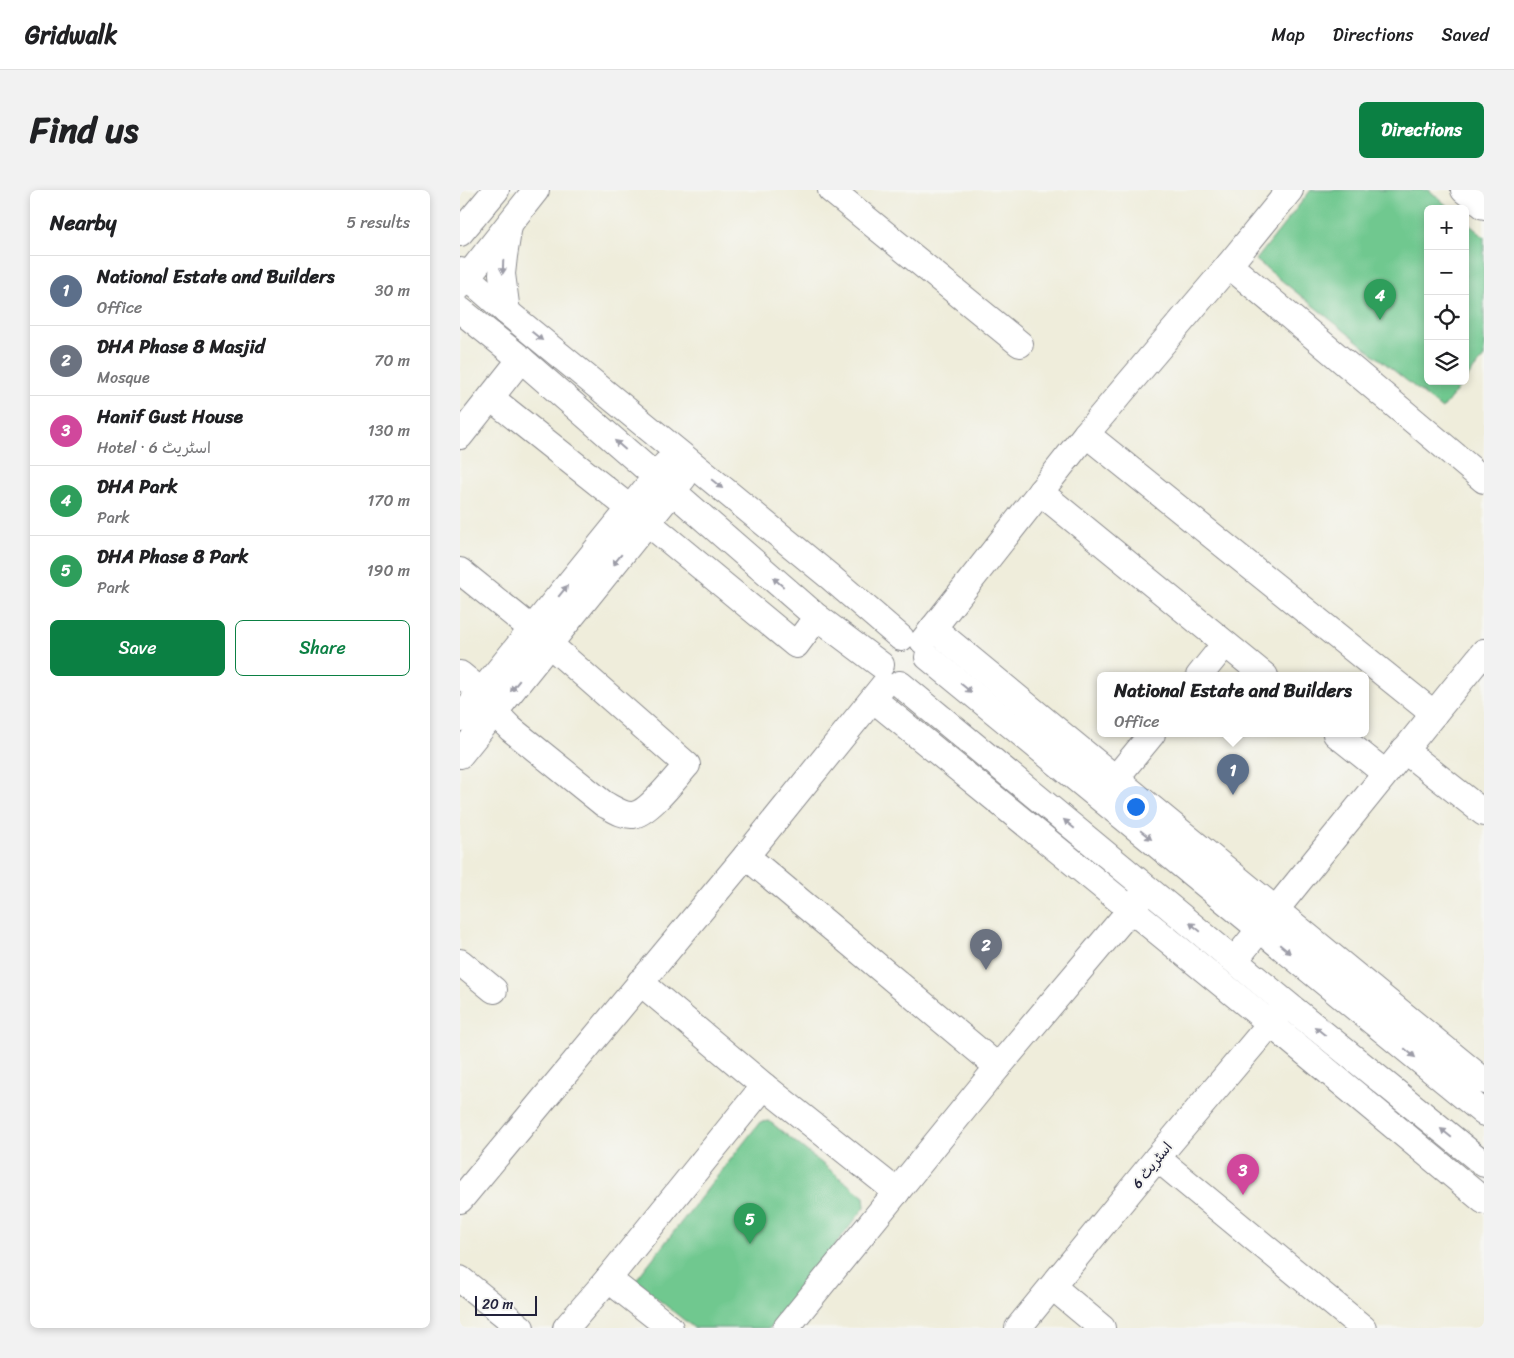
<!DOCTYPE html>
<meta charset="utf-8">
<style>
:root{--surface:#fff;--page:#f2f2f2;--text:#202124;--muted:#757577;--line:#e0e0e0;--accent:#0b8043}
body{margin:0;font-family:Sriracha,"Playpen Sans Arabic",sans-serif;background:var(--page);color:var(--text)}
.controls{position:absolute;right:15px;top:15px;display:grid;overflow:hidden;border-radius:8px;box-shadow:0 2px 8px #0003}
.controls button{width:45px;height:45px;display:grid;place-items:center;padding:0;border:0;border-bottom:1px solid var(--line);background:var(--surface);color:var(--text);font:25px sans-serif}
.scale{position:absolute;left:15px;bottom:12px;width:62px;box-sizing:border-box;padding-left:5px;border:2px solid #22223b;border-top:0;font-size:14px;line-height:18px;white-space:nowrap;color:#22223b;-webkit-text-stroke:4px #f6f6f2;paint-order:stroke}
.you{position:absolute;left:675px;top:616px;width:18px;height:18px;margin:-12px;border:4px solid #fff;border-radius:50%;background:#1a73e8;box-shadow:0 0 0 8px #1a73e833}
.badge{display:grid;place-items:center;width:32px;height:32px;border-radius:50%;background:var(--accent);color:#fff;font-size:16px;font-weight:700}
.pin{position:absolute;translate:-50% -41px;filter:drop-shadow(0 1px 2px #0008)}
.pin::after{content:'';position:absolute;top:26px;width:18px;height:15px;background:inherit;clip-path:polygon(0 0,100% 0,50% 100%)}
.popup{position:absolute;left:637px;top:482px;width:272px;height:65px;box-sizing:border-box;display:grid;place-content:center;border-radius:8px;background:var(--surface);filter:drop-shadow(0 1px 4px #0005);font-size:16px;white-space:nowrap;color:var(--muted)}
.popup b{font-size:19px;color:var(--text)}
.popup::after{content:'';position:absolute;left:50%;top:100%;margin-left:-10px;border:10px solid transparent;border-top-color:var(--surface)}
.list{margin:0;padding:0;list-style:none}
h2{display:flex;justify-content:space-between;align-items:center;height:65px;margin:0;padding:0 20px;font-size:21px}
h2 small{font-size:16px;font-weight:400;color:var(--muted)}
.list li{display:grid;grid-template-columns:32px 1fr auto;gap:15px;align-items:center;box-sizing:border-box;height:70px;padding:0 20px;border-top:1px solid var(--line)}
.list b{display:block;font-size:19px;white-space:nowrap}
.list p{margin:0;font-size:16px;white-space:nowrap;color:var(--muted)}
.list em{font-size:16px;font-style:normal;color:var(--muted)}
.actions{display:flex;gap:10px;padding:15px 20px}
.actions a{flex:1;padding:11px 0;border:1px solid var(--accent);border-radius:8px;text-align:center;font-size:18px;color:var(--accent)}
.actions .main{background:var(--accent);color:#fff}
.icon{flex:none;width:28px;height:28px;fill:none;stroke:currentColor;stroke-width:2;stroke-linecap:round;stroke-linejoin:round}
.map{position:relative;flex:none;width:1024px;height:1138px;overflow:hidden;border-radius:8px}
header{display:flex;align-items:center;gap:30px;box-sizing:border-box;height:70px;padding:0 25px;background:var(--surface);border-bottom:1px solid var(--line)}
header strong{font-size:24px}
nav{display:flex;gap:28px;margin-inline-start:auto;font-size:18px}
.intro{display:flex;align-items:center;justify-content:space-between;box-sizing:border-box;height:120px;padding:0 30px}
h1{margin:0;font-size:35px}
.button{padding:12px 22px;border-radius:8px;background:var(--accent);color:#fff;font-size:18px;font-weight:700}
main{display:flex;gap:30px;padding:0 30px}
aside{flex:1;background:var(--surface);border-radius:8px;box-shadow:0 2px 8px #0003}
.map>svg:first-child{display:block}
.green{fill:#6fc88f;stroke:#487565}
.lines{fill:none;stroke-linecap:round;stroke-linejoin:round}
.minor-casing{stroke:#88888b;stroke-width:28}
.minor{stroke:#fff;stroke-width:26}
.oneway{fill:#9c9ca7}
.labels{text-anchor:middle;stroke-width:4;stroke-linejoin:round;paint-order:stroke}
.street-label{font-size:14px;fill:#22223b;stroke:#f6f6f2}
</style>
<header>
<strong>Gridwalk</strong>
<nav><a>Map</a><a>Directions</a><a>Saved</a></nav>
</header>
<div class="intro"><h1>Find us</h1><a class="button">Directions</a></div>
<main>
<aside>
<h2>Nearby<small>5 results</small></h2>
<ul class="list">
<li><span class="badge" style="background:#5c6f8a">1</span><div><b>National Estate and Builders</b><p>Office</p></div><em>30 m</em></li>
<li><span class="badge" style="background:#6b7280">2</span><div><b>DHA Phase 8 Masjid</b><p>Mosque</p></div><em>70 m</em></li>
<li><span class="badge" style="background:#d1479c">3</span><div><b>Hanif Gust House</b><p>Hotel · اسٹریٹ 6</p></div><em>130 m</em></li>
<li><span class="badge" style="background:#2e9e5b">4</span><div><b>DHA Park</b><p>Park</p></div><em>170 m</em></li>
<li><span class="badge" style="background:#2e9e5b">5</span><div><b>DHA Phase 8 Park</b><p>Park</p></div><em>190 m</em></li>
</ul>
<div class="actions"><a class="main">Save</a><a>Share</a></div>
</aside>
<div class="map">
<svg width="1024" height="1138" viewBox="0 0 1024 1138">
<rect width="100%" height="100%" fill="#f6f6f2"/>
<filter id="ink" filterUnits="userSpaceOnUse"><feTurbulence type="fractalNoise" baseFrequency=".02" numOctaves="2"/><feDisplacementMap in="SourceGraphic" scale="10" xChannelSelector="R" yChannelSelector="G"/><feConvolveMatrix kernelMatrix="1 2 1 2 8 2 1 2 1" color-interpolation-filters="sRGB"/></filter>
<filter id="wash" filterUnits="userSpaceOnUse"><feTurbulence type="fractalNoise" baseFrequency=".0096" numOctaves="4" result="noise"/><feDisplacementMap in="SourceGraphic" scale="20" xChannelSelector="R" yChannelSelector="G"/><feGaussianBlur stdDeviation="1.12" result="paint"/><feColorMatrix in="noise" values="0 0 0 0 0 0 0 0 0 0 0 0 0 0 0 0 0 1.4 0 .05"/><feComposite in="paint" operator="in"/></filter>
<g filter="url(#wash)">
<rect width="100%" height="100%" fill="#efeddb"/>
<!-- green -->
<g class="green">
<polygon points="851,0 969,0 991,19 968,19 968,191 1004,191 982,219 796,70"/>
<polygon points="1005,31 1024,47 1024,167 1005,190"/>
<polygon points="309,931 404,1007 405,1017 310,1138 234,1138 175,1091 300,932"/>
</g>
</g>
<g filter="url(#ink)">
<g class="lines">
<!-- minor casing -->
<g class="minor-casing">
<g id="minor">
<polyline points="371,0 560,154"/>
<polyline points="1004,0 1024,16"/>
<polyline points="0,43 36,0"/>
<polyline points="769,75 1024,290"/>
<polyline points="0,81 47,122 369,386 441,448"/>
<polyline points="0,96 76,0"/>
<polyline points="0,120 61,169 357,427 421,475"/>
<polyline points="47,122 42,84 44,66 49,35"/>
<polyline points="31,208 187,332 336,455 357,427"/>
<polyline points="626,244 974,524"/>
<polyline points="0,246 61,169"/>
<polyline points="580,302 805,486"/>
<path d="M0,381l72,58 155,136c-11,12 -38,48 -54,50 -10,1 -21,-7 -29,-11l-93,-75 -17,-17 -12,-20 -22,-18"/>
<path d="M473,438c183,152 368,302 551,453"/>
<polyline points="463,451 626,244 769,75 830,0"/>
<polyline points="468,467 1024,923"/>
<polyline points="739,486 765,454"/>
<polyline points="440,494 827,814 1024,974"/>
<polyline points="413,509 811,834 1024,1011"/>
<polyline points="0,528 206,274"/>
<polyline points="876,544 925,583"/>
<polyline points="944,560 1024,623"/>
<polyline points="0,565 224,287"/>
<polyline points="655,589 692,544"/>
<polyline points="286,666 538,877"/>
<polyline points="775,770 1024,462"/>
<polyline points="0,772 34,800"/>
<polyline points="180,792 304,896 437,1002"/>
<polyline points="697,968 903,1138"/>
<polyline points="0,1010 286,666 424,495"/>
<polyline points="0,1089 61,1138"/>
<polyline points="148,1089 210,1138"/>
<polyline points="593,1097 642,1138"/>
<polyline points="106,1138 148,1089 304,896"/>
<polyline points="326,1138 538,877 682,706"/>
<polyline points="558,1138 697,968 821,821"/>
</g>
</g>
<!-- minor -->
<use href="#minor" class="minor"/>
</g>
<!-- one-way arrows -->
<defs><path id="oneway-solid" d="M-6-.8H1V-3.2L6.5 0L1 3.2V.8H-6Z" transform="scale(1.25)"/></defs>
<g class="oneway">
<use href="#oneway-solid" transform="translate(43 77) rotate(92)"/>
<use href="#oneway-solid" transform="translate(77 146) rotate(39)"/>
<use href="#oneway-solid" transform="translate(160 255) rotate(-139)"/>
<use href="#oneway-solid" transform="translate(257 294) rotate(39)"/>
<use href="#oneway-solid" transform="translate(157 370) rotate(129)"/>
<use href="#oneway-solid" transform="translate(318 392) rotate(-139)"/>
<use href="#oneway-solid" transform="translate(103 401) rotate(-51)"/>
<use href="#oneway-solid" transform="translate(55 496) rotate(129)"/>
<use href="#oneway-solid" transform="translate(506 498) rotate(39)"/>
<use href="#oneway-solid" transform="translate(609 634) rotate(-140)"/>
<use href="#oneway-solid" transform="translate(686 645) rotate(39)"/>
<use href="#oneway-solid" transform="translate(735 737) rotate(-141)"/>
<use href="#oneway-solid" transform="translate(825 759) rotate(40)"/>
<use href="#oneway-solid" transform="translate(860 841) rotate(-141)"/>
<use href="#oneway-solid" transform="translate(950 863) rotate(40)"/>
<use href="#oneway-solid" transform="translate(986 943) rotate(-141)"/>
</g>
</g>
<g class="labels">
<!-- street labels -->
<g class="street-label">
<text transform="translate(692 975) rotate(-51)" y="5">اسٹریٹ 6</text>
</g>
</g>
</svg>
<div class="controls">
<button>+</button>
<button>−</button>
<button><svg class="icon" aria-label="locate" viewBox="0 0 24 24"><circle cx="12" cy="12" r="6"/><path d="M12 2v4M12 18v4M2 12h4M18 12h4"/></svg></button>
<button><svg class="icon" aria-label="layers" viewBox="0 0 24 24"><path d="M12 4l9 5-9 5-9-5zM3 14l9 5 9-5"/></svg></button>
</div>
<div class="scale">20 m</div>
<div class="you"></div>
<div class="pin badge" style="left:773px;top:605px;background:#5c6f8a">1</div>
<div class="popup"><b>National Estate and Builders</b>Office</div>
<div class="pin badge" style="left:526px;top:780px;background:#6b7280">2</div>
<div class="pin badge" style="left:783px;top:1005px;background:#d1479c">3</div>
<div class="pin badge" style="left:920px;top:130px;background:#2e9e5b">4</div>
<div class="pin badge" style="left:290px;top:1054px;background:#2e9e5b">5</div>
</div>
</main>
